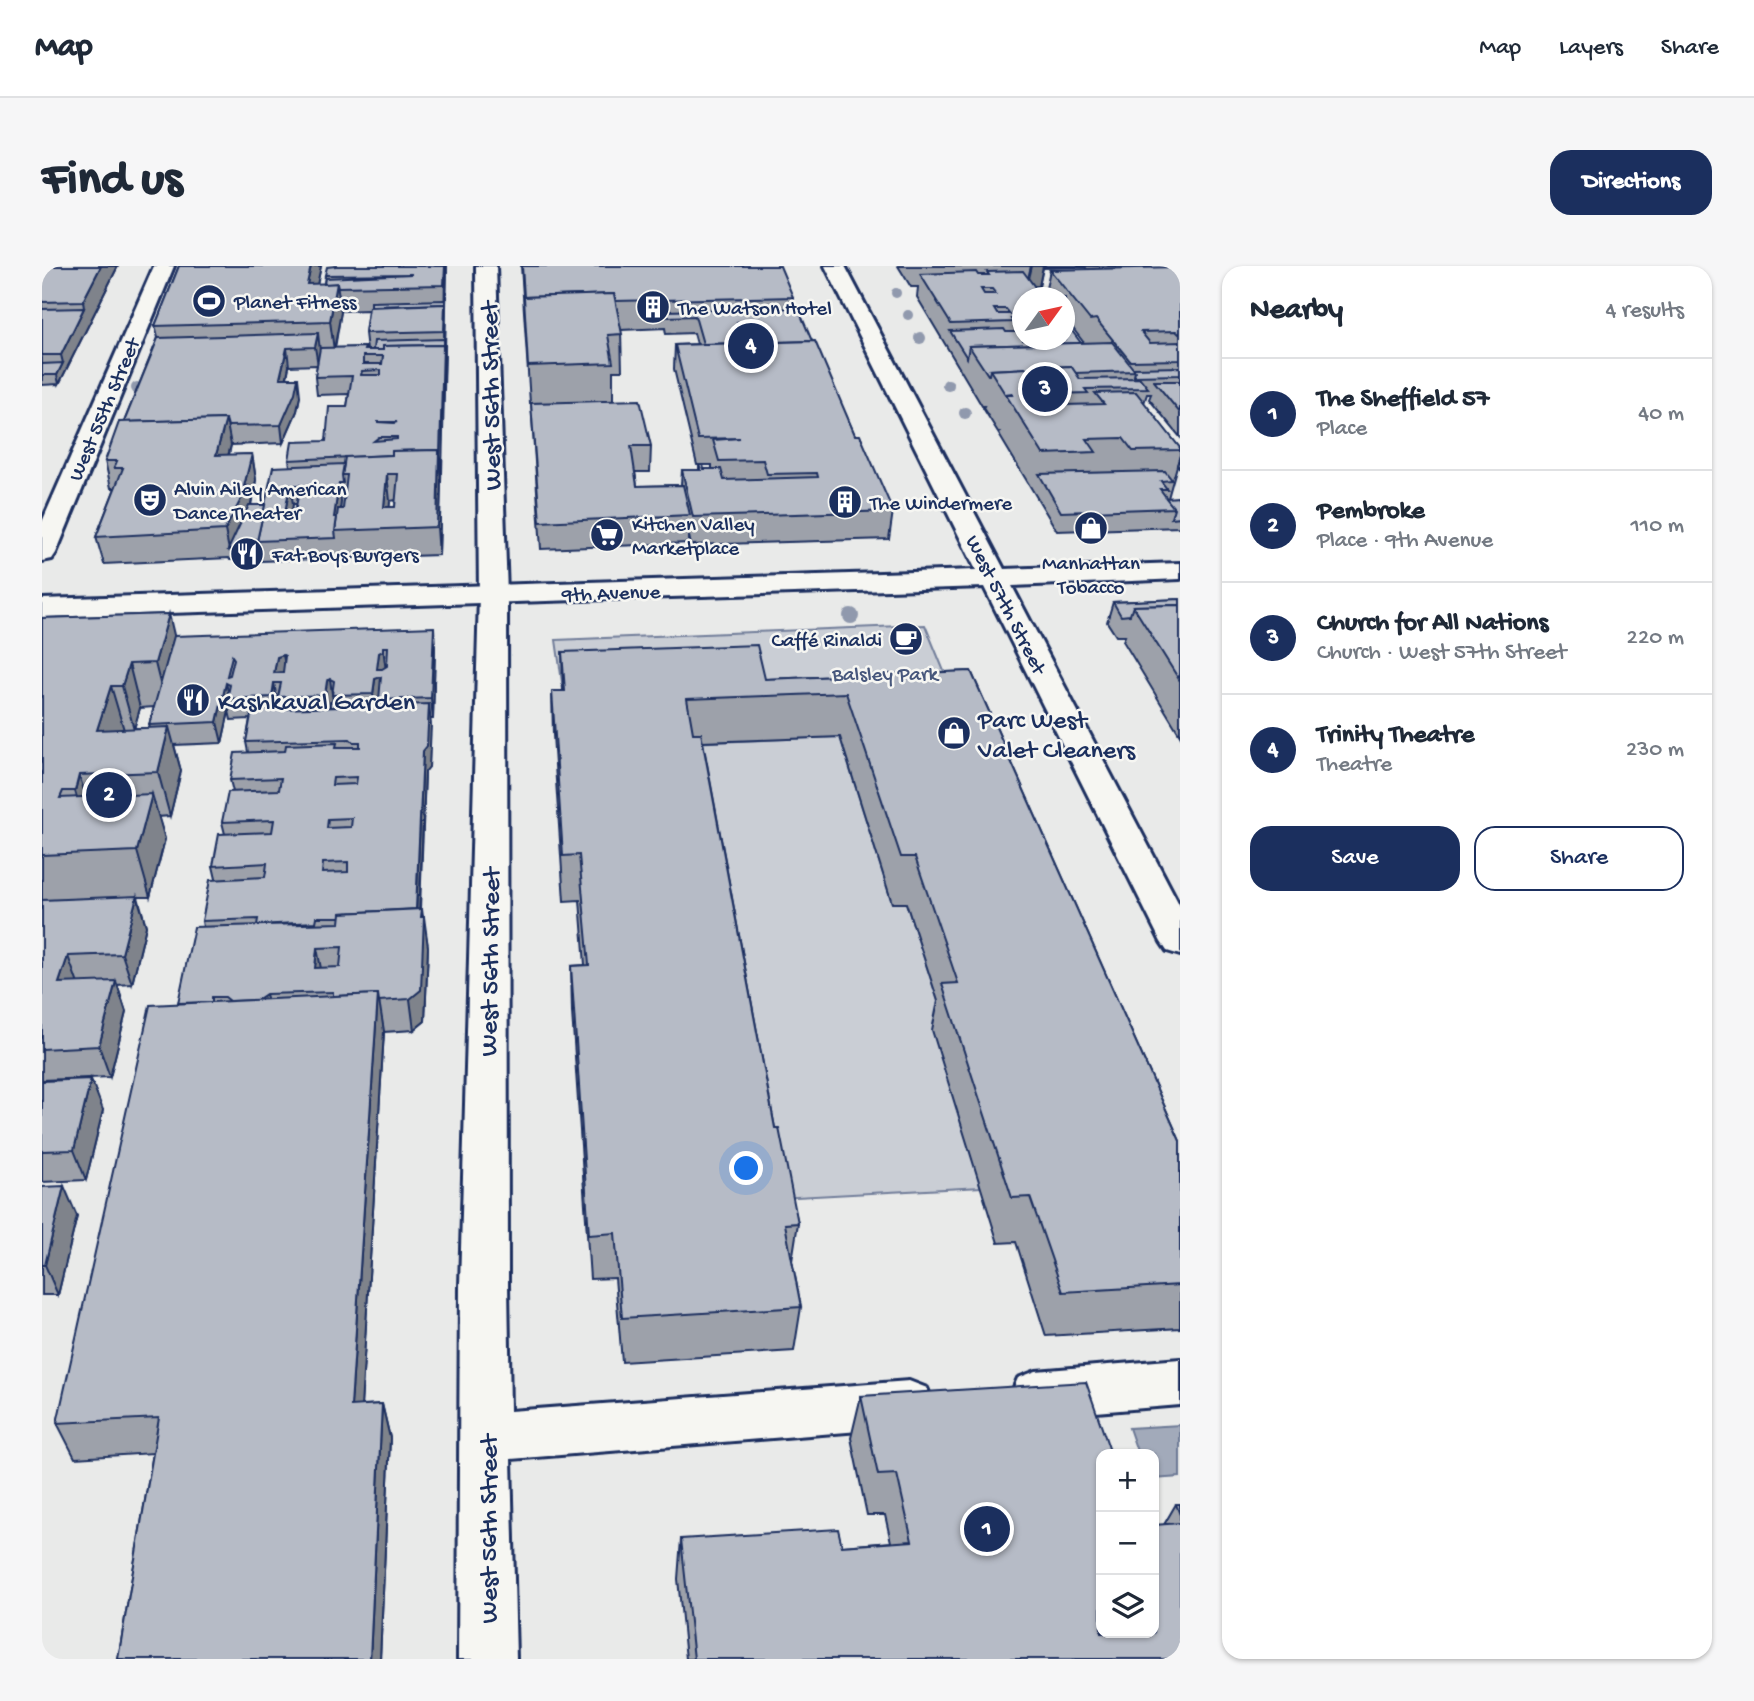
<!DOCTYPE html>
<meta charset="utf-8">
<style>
:root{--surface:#fff;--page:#f6f6f7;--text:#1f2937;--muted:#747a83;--line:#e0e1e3;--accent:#1b2f5e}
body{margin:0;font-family:"Gochi Hand",sans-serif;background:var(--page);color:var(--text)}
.controls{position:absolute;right:21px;bottom:21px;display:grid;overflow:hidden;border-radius:14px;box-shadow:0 2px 5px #0004}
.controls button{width:63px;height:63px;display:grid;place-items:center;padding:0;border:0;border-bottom:2px solid var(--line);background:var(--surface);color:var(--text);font:35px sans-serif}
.compass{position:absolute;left:970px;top:21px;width:63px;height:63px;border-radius:50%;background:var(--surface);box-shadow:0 2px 5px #0004;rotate:57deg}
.you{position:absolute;left:705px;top:903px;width:24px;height:24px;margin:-18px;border:5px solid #fff;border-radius:50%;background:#1a73e8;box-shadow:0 0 0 10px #1a73e833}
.badge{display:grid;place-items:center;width:46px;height:46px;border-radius:50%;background:var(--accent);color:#fff;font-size:23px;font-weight:700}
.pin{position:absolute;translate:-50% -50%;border:4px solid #fff;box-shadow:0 2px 7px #0006}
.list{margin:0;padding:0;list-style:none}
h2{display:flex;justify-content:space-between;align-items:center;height:91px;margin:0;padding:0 28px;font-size:30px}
h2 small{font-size:23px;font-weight:400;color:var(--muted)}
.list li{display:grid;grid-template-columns:46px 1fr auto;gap:21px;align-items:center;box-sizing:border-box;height:112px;padding:0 28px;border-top:2px solid var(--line)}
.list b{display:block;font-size:26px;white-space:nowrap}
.list p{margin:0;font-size:23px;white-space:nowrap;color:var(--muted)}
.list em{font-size:23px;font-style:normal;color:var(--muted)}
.actions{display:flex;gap:14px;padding:21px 28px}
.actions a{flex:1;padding:16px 0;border:2px solid var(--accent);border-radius:21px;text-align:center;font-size:24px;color:var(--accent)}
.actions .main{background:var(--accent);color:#fff}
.icon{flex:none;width:38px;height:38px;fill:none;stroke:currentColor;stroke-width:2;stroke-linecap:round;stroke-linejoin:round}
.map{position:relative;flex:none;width:1138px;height:1393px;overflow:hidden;border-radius:21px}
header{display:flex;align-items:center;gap:42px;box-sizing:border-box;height:98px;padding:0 35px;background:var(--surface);border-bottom:2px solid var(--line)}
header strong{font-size:33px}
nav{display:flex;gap:38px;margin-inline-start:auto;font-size:24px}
.intro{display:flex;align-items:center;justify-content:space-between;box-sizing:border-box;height:168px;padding:0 42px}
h1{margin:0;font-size:49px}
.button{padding:18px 32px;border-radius:21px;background:var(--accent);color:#fff;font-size:24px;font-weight:700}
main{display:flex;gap:42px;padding:0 42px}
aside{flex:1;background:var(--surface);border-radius:21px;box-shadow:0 2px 5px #0004}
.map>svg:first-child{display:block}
.green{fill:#caced5;stroke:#727e9a;stroke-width:2}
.water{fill:#a2aaba;stroke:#6c7995;stroke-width:2}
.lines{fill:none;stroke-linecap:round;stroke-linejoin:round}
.minor-casing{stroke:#1b2f5e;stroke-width:6}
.major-casing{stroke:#1b2f5e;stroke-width:6}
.minor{fill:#f6f6f2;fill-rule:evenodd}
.major{fill:#f6f6f2;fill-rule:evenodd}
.tree{fill:#9099ad}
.wall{fill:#9da1aa;stroke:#1b2f5e;stroke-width:2;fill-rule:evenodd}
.shaded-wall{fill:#7f838b;stroke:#1b2f5e;stroke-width:2}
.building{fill:#b6bbc6;stroke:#1b2f5e;stroke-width:2;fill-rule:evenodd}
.labels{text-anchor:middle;stroke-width:5;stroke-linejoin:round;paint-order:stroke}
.far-poi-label{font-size:21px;fill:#1b2f5e;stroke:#f6f6f2;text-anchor:start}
.far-street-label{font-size:21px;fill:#1b2f5e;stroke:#f6f6f2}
.far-park-label{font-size:21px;fill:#47577c;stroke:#f6f6f2}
.street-label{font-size:26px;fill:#1b2f5e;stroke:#f6f6f2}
.poi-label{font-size:26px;fill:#1b2f5e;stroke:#f6f6f2;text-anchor:start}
</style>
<header>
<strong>Map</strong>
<nav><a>Map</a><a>Layers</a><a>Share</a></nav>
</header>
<div class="intro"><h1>Find us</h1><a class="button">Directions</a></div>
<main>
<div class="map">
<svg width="1138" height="1393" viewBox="0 0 1138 1393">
<rect width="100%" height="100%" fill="#e9eae9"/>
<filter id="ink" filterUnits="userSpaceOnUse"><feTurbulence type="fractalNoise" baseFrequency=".0143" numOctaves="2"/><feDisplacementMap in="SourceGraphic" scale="14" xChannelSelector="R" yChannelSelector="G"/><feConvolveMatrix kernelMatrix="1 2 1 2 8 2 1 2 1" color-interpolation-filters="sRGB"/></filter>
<g filter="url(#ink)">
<!-- green -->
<g class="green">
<polygon points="883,359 920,449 522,430 514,374"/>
<polygon points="798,471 850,637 864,637 905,763 939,921 736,932 643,477"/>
</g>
<!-- water -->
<polygon class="water" points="1138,1159 1138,1211 1112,1213 1112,1188 1096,1188 1087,1162"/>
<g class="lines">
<!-- minor casing -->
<g class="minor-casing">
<g id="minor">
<polygon points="112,0 132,0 14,287 10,293 0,295 0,256"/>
<polygon points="434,0 454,0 465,329 466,1020 468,1145 867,1115 885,1122 892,1138 885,1154 867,1161 469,1193 474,1393 416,1393 418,1020 437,329"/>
<polygon points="1138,1093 1138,1139 994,1151 976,1144 969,1128 976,1112 994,1105"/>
</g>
</g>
<!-- major casing -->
<g class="major-casing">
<polygon id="major" points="783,0 803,0 962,303 1138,297 1138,313 970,320 1138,640 1138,689 1125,685 1119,676 942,321 0,351 0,333 934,304"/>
</g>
<!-- minor -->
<use href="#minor" class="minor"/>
<!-- major -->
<use href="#major" class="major"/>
</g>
<!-- trees -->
<g class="tree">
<circle cx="854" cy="27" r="5"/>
<circle cx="866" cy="49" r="5"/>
<circle cx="878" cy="72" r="6"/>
<circle cx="906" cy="119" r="6"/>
<circle cx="95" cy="122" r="6"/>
<circle cx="923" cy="147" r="6"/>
<circle cx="809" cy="350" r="8"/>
</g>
<!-- wall -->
<g class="wall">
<polygon points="0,0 76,0 17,118 0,119"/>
<path d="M137,0h142l-4,18h7l1,-9 11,-9h111l-8,289 -178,6v-2l-31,1 -1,-2 -125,6 -8,-27 19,-49h-4l-6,-27 19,-39 34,-84 -3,-12zM326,44l-3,23 2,17h-2v-3l-30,1 6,-37zM275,99l-2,12 2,18 32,-1 -2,13 -21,34 -37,19 1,6 -25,39h-14l5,-25 -4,-26 -23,1 2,-10 52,-2 14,-32 3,-15 -13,-18 2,-12zM354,234l-1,7h-6l1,-6zM251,238h4l-3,14h-4z"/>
<path d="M479,0l272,31 -1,11 20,33 43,94 38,76 -4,28 -198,6 -2,-9v7l-148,6 -10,-146h-1zM623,62l1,6 28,-1 3,11 -22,1 -1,24 23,96h2v5h-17l-1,15 -44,1 -2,-14h15l1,-26 -38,-46v-29h9l-1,-41zM658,199h12v4h-8z"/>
<polygon points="856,0 1109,0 1108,2 1045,3 1043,1 1001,2 997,20 993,21 981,32 981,74 1039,77 1042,77 1023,52 1023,32 1007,32 1003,27 1008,4 1138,4 1138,171 1107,133 1109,128 1105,128 1102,137 1138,182 1138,189 1126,232 1138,231 1138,261 1015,265 956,167 957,166 956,166 941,142 942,140 940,140 875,31 876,21 869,21"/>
<polygon points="1138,190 1138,202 1135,199"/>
<polygon points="1138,333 1138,469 1081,375 1083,370 1074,370 1065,356 1071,336"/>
<path d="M0,352l132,18 261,11 -2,72h-3l-1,48 -4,5 -5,137 3,8 5,30 -3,74 -11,9 -30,2 -23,373 21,-1 8,34 -10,221h-262l35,-206 -78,5 -18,-35 121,-420 25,-76 -1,-6 14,-42 -3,-13 12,-32 -3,-12 11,-30 -3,-12 18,-28 -2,-10 4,-23 -19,1 -2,-9 -7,32 -48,2 7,26 -11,45 -12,1 7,22 -15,58h-12l8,29 -14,58 -15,1 9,27 -16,65 -68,3zM291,435l1,6h-4v-5zM112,441l-5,18 1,3h-16l6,-20z"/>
<polygon points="520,386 723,413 929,405 1138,875 1138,1062 1004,1070 974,976 956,977 890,764 896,735 864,637 850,637 798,471 661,476 733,862 756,957 750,995 759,1041 752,1085 580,1096 573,1012 548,1013 530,746 529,700 543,699 538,634 522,635 511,469 510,425 521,425"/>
<polygon points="0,815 61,844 44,914 0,916"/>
<polygon points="0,921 35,950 16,1029 0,1029"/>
<polygon points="819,1130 1059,1188 1059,1367 1134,1238 1138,1238 1138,1393 644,1393 636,1313 639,1273 800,1280 849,1276 843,1249 825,1249 809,1172"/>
</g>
<!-- shaded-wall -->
<g class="shaded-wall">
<polygon points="59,0 76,0 17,118 15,109 21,97 19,89 42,42 41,35"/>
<polygon points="269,0 279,0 269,47 265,18"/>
<polygon points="403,0 405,0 400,208 398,189 402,73"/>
<polygon points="989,0 1001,0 997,20 984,21"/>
<polygon points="295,17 299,46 292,84 288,55"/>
<polygon points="276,67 278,85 276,99 273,81"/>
<polygon points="245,82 247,100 241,130 238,112"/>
<polygon points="256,112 258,130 255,145 241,177 239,159"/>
<polygon points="184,153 189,179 179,215 174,189"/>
<polygon points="397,184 399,210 397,289 395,261"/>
<polygon points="210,188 214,214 209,237 211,246 187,284 183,264 202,220"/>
<polygon points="345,208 348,235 346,263 342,241"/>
<polygon points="297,217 299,236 297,252 292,251"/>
<polygon points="248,219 251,238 245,272 242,252"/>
<polygon points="127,348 137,390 124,441 113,397"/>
<polygon points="392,361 393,381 391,453 389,432"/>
<polygon points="341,381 344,406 341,432 336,434 334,449 331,428 337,387"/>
<polygon points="241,389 245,409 232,407 235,391"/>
<polygon points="87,398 98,442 92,463 80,420"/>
<polygon points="288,413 291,435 288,436 286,450 283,429 285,415"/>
<polygon points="184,417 188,433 185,433 187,445 180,477 175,456"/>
<polygon points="232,417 236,438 234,452 230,431"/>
<polygon points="69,420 82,464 68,508 55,464"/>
<polygon points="387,438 389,459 387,501 383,506 376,674 374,652 381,485"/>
<polygon points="127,461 139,505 128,550 116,506"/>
<polygon points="37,509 52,554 47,570 33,525"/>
<polygon points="110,528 123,573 108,631 95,585"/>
<polygon points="95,630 104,660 90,718 80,688"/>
<polygon points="380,643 382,659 382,651 386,681 383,755 372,764 368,733"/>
<polygon points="275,682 281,713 273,702"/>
<polygon points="26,690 37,721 17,717"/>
<polygon points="74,715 84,746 68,811 57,780"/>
<polygon points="224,728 232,759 214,735"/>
<polygon points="336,728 342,765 317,1174 309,1140"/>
<polygon points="49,813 61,844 44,914 32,884"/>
<polygon points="22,920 35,950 16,1029 3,999"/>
<polygon points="340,1138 348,1172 338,1393 328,1393"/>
</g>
<!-- building -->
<g class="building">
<polygon points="0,0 59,0 41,35 0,36"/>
<polygon points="137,0 269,0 265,18 295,17 288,55 113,60"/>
<polygon points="294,0 403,0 402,19 296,21 295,17 282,18 283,12 370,8 283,9 285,1"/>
<polygon points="480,0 738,0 751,31 574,35 572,28 482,31"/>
<polygon points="1135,1 1138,4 1138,69 1134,65 1099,66 1108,77 1138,76 1138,94 1088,95 1054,53 1048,54 1008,4"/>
<path d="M981,5l20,27h-20v21h-12l2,3 -62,2 -31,-50 56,-2 2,3h11l-2,-3zM939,23h11l4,5h-12zM952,43h12l4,5h-13z"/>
<polygon points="572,28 580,68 566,69 571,97 486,100 482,31"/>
<polygon points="403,34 403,47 403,38 329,40 329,36"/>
<polygon points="403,38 402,65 323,67 327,41"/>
<polygon points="42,42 19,89 0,89 0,43"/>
<path d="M756,42l14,33 -109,3 -8,-28 -29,1 -1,-6zM717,55l1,2 -24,-1z"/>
<polygon points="1027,61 1039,77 927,80 925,92 908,65 962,63 964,66 981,66 981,74 1023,74 1023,62"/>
<polygon points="276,67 273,81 245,82 238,112 256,112 253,127 239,159 186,160 184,153 82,156 116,72"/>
<polygon points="402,73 402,87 401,79 341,80 341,84 331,84 332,75"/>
<polygon points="773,75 813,169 818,169 851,245 651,251 640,204 659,204 657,199 661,199 662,203 679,203 682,214 776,211 775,207 725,208 721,194 677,195 671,174 698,172 656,173 633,79"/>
<polygon points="1070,76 1093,105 1033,107 1029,100 948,104 947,109 946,109 927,80"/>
<path d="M401,79l-3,110 -1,-5 -47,1v4l-103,5 3,-18 34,-1 3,-34h18l5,-31 -37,1 5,-29 45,-1 -1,3h19v-4zM321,90h20l-1,8h-19zM339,104v5h-20l1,-4zM335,156h20l-3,1zM337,171h18v2l-23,2z"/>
<polygon points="21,97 15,109 0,109 0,98"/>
<polygon points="1029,100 1038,113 1098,112 1106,122 1043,123 1046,127 1013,128 1022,139 1062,138 1053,127 1094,126 1138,182 1138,184 1091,185 1081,172 1045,173 1054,186 1001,188 964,129 971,129 970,127 963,128 948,104"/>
<polygon points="1138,101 1138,109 1092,110 1093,105 1091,102"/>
<polygon points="1112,115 1138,115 1138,147"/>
<polygon points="598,134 609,180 589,180 595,220 641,219 648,249 498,256 489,137"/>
<polygon points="184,153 174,189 210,188 202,220 206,220 183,264 54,271 81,202 72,202 75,195 63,195 77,156"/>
<path d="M397,184l-2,77 -102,4 3,-22h5l4,-34h-5l3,-18 47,-2v-4zM345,208h11l-3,33h-11z"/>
<path d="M302,198l-2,11 1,8h-4l-5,34h3l-2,14 1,7 -79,3 16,-74zM248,219h10l-6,33h-10z"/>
<polygon points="1123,205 1130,214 1119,215 1125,223 1118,223 1132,242 1019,246 997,208"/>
<polygon points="1138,231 1138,251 1129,252 1132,242 1124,232"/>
<polygon points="207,239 223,239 215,275 217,283 186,284"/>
<polygon points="1138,333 1138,339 1091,340 1088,349 1079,350 1071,336"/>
<polygon points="1138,339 1138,415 1091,340"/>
<polygon points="127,348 113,397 87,398 80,420 69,420 55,464 127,461 116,506 37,509 33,525 21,525 18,532 110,528 95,585 0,589 0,352"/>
<path d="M392,361l-3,71 -52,2 2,-23 -6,2 -2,15 -41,1 2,-14 -4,-2 -3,2 -2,14 -47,2 3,-14h-7l-2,14 -45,2 3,-14 -4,-2 -9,39 -68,3 25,-89zM341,381h5l-1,19 -5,3h-5l2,-16 4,-2zM241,389l2,1 -2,16 -9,1 3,-16zM190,390l2,3 -4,16 -3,1z"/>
<polygon points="715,379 723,413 929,405 1138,875 1138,1019 1021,1026 988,931 970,932 900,718 916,717 873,591 859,591 804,427 645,433 651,467 659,467 733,862 737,862 756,957 743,958 759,1041 580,1052 573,967 547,969 529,700 547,699 537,589 521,590 510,425 523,425 520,386"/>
<path d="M387,438l-2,42 -4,5 -7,158 -75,4v4h-24l-1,5 -59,3 1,-6 -56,2 8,-41 55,-3 1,-6 1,-8 -54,3 6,-32 53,-2 2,-12 -52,2 6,-30 51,-2 2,-12 -51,2 5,-27 50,-2 1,-6 51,-2 -1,4h24v-5h-7l-3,-3 -104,3 6,-32zM315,511l-1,7 -24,1 1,-7zM310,552l-1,9 -24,1 1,-9zM306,596v10l-26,1 1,-10z"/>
<polygon points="95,630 80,688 26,690 17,717 74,715 57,780 0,783 0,634"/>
<path d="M380,643l-1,8h3l-3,73 -11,9 -31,2 -1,-7 -45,2v-4l-67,2 -9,6 -27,1 -5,-4h-13v5l-34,1 16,-76 146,-4 1,-10zM300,681l-2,20 -25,1 2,-20z"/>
<polygon points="336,728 309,1140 340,1138 328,1393 76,1393 117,1152 15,1157 108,739"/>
<polygon points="49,813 32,884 0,885 0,815"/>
<polygon points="22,920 3,999 0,999 0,921"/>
<polygon points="1044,1116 1069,1188 1059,1188 1059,1194 1056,1194 1059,1204 1059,1367 1112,1367 1112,1259 1138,1257 1138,1393 652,1393 639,1273 796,1263 800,1280 870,1275 855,1208 836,1209 819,1130"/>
<polygon points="1134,1238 1138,1238 1138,1249"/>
</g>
</g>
<!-- icons -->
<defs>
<g id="stadium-disc" transform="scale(1.75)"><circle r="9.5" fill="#1b2f5e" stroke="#f6f6f2"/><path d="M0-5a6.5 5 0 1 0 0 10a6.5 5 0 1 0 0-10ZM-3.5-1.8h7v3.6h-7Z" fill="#fff"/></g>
<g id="building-disc" transform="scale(1.75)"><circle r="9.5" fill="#1b2f5e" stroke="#f6f6f2"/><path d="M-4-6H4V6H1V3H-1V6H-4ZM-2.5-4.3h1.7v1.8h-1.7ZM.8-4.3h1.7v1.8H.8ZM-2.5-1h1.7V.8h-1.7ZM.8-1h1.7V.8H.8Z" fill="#fff"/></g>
<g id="theatre-disc" transform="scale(1.75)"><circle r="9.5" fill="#1b2f5e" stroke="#f6f6f2"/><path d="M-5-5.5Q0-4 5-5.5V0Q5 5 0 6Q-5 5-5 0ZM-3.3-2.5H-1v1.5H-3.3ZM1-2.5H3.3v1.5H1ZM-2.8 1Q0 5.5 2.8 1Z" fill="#fff"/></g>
<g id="shop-disc" transform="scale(1.75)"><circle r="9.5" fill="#1b2f5e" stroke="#f6f6f2"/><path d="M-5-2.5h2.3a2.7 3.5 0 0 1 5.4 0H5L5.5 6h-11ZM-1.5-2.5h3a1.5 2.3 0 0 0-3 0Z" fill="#fff"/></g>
<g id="supermarket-disc" transform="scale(1.75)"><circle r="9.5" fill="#1b2f5e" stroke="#f6f6f2"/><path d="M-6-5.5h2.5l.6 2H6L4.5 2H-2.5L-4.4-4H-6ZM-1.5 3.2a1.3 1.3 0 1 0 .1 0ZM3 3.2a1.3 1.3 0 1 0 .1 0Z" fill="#fff"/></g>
<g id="restaurant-disc" transform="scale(1.75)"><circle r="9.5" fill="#1b2f5e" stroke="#f6f6f2"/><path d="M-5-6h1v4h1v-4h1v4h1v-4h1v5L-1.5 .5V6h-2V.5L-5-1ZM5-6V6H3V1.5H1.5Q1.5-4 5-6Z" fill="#fff"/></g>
<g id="cafe-disc" transform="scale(1.75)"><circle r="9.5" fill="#1b2f5e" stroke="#f6f6f2"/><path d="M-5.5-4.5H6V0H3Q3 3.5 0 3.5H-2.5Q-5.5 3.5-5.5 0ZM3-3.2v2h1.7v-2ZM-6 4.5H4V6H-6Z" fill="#fff"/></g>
</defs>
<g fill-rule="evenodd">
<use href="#stadium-disc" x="167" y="35"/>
<use href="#building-disc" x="611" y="41"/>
<use href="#theatre-disc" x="108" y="234"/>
<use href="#building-disc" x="803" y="236"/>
<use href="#shop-disc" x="1049" y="262"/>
<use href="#supermarket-disc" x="565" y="269"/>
<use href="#restaurant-disc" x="205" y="288"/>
<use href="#cafe-disc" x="864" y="373"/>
<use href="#restaurant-disc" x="151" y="434"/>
<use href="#shop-disc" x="912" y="467"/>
</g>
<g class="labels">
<!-- far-poi labels -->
<g class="far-poi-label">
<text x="192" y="42">Planet Fitness</text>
<text x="636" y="48">The Watson Hotel</text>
<text x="132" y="229">Alvin Ailey American<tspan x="132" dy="24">Dance Theater</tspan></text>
<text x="828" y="243">The Windermere</text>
<text x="590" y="264">Kitchen Valley<tspan x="590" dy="24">Marketplace</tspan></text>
<text x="230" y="295">Fat Boys Burgers</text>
<text x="1049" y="303" text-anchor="middle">Manhattan<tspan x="1049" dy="24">Tobacco</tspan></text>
<text x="840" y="380" text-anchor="end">Caffé Rinaldi</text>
</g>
<!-- far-street labels -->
<g class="far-street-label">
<text transform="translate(61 143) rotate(-67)" y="7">West 55th Street</text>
<text transform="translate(569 326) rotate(-2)" y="7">9th Avenue</text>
<text transform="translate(965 338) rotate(63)" y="7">West 57th Street</text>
</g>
<!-- far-park labels -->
<g class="far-park-label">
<text x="843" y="414">Balsley Park</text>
</g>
<!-- street labels -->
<g class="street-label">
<text transform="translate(447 130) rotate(-91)" y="9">West 56th Street</text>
<text transform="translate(446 696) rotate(-89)" y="9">West 56th Street</text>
<text transform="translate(445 1263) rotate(-90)" y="9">West 56th Street</text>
</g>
<!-- poi labels -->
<g class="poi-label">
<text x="176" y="443">Kashkaval Garden</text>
<text x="936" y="461">Parc West<tspan x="936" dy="30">Valet Cleaners</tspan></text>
</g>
</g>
</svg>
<div class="controls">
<button>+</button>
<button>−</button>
<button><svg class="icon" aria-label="layers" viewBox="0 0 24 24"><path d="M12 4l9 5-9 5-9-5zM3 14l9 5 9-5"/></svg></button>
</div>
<svg class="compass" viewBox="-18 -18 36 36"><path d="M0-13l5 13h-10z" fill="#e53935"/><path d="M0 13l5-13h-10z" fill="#747a83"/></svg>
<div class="you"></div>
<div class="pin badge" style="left:945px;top:1263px">1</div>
<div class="pin badge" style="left:67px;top:529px">2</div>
<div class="pin badge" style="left:1003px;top:123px">3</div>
<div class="pin badge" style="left:709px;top:80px">4</div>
</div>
<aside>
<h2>Nearby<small>4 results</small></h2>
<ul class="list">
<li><span class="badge">1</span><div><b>The Sheffield 57</b><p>Place</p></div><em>40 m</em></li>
<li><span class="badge">2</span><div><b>Pembroke</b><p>Place · 9th Avenue</p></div><em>110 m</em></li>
<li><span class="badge">3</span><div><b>Church for All Nations</b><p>Church · West 57th Street</p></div><em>220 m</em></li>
<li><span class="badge">4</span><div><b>Trinity Theatre</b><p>Theatre</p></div><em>230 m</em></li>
</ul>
<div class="actions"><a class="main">Save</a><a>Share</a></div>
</aside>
</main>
